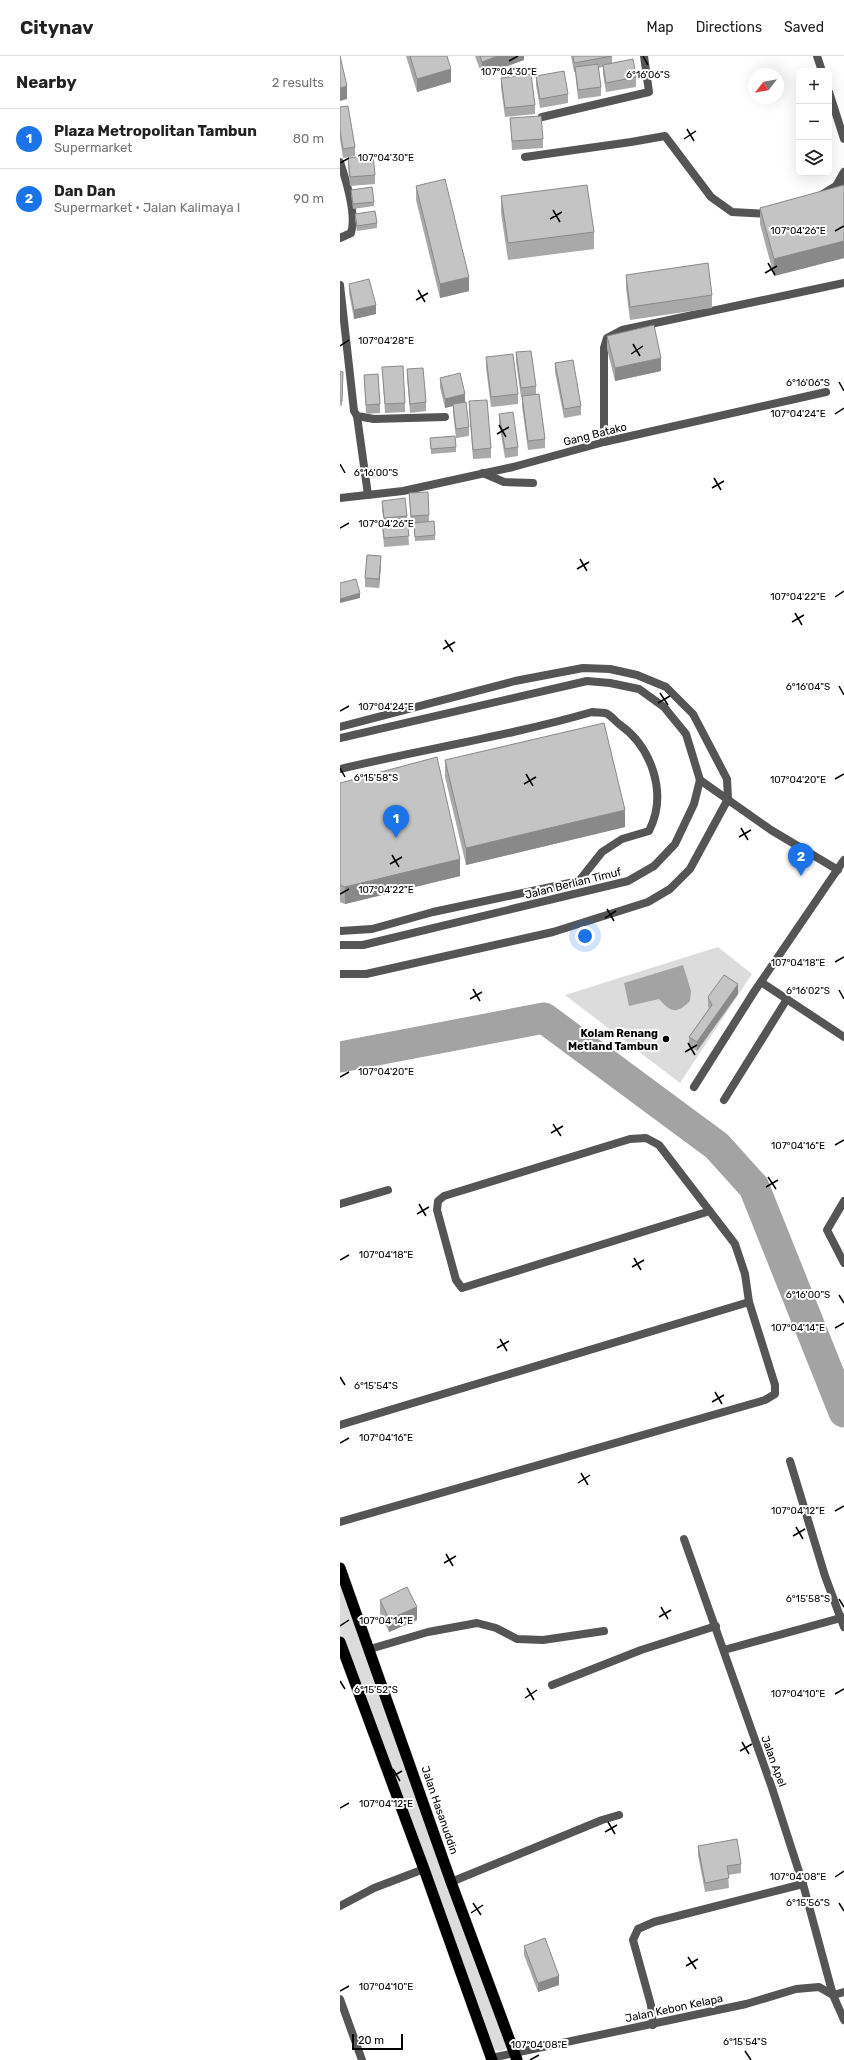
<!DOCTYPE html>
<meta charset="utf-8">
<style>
:root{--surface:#fff;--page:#f6f6f6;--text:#222;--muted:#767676;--line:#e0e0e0;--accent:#1a73e8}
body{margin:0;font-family:Rubik,sans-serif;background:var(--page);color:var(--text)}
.controls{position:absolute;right:12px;top:12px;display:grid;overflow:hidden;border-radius:8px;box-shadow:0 4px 16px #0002}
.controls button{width:36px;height:36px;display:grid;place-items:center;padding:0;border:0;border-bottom:1px solid var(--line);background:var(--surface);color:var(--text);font:20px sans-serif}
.compass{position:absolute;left:408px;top:12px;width:36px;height:36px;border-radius:50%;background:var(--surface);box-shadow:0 4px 16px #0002;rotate:239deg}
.scale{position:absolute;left:12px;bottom:10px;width:51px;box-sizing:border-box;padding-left:4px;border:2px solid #000;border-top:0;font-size:11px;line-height:14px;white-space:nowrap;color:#000;-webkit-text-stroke:3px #fff;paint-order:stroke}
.you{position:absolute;left:245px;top:880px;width:14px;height:14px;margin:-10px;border:3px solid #fff;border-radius:50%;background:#1a73e8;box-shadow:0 0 0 6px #1a73e833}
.badge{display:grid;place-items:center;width:26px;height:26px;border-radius:50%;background:var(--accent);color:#fff;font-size:13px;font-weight:700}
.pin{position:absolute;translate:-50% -33px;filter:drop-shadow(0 1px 2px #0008)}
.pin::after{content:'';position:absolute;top:21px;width:14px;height:12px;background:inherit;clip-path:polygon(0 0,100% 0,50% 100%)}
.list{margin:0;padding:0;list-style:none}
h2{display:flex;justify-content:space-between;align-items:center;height:52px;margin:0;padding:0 16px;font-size:17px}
h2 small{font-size:13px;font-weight:400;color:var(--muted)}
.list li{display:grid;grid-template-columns:26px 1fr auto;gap:12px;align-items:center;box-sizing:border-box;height:60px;padding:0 16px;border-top:1px solid var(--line)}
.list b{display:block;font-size:15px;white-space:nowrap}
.list p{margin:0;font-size:13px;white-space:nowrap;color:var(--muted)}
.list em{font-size:13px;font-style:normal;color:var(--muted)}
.icon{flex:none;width:22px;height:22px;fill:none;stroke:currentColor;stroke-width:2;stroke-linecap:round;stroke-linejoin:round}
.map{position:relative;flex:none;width:504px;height:2004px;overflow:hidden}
header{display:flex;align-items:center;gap:24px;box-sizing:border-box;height:56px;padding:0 20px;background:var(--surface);border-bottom:1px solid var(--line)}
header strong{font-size:19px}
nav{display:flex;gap:22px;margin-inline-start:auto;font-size:14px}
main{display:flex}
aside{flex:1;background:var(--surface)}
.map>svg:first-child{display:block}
.green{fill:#dcdcdc}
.water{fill:#a3a3a3}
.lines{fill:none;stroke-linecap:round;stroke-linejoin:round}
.river{stroke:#a3a3a3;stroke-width:31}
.trunk-casing{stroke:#dbdbdb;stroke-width:12}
.service{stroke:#555;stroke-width:8}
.minor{stroke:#555;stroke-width:8}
.tertiary{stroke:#555;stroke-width:8}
.trunk{stroke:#000;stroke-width:11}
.wall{fill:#a9a9a9}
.shaded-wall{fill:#898989}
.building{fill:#c4c4c4;stroke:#898989}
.ticks{fill:none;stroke:#000;stroke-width:1.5}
.poi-dot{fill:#000;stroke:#fff;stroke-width:1.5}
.labels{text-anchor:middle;stroke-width:4;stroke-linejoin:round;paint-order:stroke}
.street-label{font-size:11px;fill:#000;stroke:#fff}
.poi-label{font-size:11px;font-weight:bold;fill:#000;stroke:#fff;text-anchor:end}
.ticks-label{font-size:10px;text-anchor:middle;fill:#000;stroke:#fff;stroke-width:4;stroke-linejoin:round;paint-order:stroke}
</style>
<header>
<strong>Citynav</strong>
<nav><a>Map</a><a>Directions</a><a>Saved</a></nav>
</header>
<main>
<aside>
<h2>Nearby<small>2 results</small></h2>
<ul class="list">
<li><span class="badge">1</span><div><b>Plaza Metropolitan Tambun</b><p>Supermarket</p></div><em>80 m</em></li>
<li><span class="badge">2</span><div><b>Dan Dan</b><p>Supermarket · Jalan Kalimaya I</p></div><em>90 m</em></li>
</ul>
</aside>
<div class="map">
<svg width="504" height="2004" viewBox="0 0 504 2004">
<rect width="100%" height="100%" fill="#fff"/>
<!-- green -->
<g class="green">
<polygon points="378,891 412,918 340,1027 225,939"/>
<polygon points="0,1512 167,1992 161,1995 153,1994 0,1586"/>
</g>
<!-- water -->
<path class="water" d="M343,909l8,26 -1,10c-13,13 -19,12 -31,-2l-30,7 -5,-23z"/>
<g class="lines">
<!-- river -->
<polyline class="river" points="0,1001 204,962 377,1090 414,1131 504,1356"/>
<!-- trunk casing -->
<g class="trunk-casing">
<g id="trunk">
<polyline points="0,1512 111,1826 177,2004"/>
<polyline points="0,1586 84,1813 152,2004"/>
</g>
</g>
<!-- service -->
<g class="service">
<polyline points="477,0 482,15"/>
<polyline points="489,36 504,83"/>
<polyline points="185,101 291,86 325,80 371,141 392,156 431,158"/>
<polyline points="496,130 504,116"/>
<polyline points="483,138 496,130 504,128"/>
<polyline points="143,417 164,426 193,427"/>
<polyline points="0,671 175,625 243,612 270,613 297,619 326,631 353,658 387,723 388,743 350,813 330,833 308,846 213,876 26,918 0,918"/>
<polyline points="0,682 247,625 270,627 299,633 324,651 346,678 360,724 354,748 335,788 314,810 288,825 23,889 0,889"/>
<path d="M0,713c84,-20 169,-33 252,-57 4,1 9,0 13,1 5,1 10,8 14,11 33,23 49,70 30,107l-27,8 -20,13 -23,29 -146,31 -61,17 -32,2"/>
<polyline points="360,724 431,774 498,814"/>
<polyline points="0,1148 48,1134"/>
<polyline points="0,1850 34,1832 84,1813"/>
<polyline points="0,1943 22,2004"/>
</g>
<!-- minor -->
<g class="minor">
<polyline points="202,61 309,36 304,0"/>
<path d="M0,106c6,18 17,53 11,71l-11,5"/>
<polyline points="0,229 14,355 17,360 34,363 105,361"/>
<polyline points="17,360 28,439"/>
<polyline points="264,386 264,292 267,282 282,274 504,227"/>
<polyline points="0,442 63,435 173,411 264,386 486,336"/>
<polyline points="421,926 504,981"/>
<polyline points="354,1031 414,936 504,804"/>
<polyline points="384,1044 447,943"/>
<polyline points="504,1145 487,1174 504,1207"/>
<polyline points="0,1369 409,1246"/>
<polyline points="450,1405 485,1520 504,1571"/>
<polyline points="0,1466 425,1344 435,1338 435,1329 409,1246 405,1218 395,1188 319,1089 306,1082 290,1083 104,1140 98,1145 97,1154 116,1224 122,1232 370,1155"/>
<polyline points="344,1483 432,1732 463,1828 493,1939 504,1936"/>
<polyline points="30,1593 88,1576 137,1567 156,1572 177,1583 203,1584 264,1575"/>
<polyline points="384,1594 504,1561"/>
<polyline points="212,1629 301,1594 376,1570"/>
<polyline points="111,1826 262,1764 279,1759"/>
<polyline points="313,1969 311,1949 293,1884 298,1873 314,1866 463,1828"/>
</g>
<!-- tertiary -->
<polyline class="tertiary" points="151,2002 406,1948 456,1933 479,1931 493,1939 504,1964"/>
<!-- trunk -->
<use href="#trunk" class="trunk"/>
</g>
<!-- wall -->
<g class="wall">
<polygon points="66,0 107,0 111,26 77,36"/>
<polygon points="135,0 184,0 184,4 142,19"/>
<polygon points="231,0 272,0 272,7 296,21 296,31 266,36 263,18 263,11 258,12 261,31 261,40 238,43 235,16 234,16"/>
<polygon points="196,20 228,38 228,47 200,52 196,29"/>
<polygon points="161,22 195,49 195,58 165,61 161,31"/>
<polygon points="0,51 15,91 15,100 3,102 0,83"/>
<polygon points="170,62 203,83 203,92 172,94"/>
<polygon points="8,102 35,119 35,128 10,130 8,111"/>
<polygon points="504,129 504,202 434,220 420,168 420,152"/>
<polygon points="76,130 129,235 100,242 76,144"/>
<polygon points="11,134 34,146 34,150 13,153 11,139"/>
<polygon points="161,140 254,176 254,193 168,204 161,157"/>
<polygon points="15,158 37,167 37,172 17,175 15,163"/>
<polygon points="286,219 372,239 372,252 290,264 286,232"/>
<polygon points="9,228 36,258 14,263 9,237"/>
<polygon points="267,280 321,315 275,325 267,293"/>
<polygon points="176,296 196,330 196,339 205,383 205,392 188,394 182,350 182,341 181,341 176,306"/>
<polygon points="146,301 178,338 178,348 151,351 146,311"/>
<polygon points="215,307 241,350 241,359 224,362 215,316"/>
<polygon points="42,311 65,347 65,356 45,357"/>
<polygon points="67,313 86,346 86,355 70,357 67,322"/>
<polygon points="0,315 3,316 2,350 0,349"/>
<polygon points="24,319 40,348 40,357 26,358"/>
<polygon points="100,322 125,347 129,371 129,380 116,382 113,357 113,350 105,352 100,331"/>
<polygon points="129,345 151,392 151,402 133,403 129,355"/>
<polygon points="159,358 178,391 178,400 165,402 159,367"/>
<polygon points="90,382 116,391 116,396 91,398"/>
<polygon points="69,437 89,459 89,466 95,479 95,484 75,485 74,469 71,470"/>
<polygon points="42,445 67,460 69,489 44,491 42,466 44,466 42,454"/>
<polygon points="41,509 39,532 25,531 25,522"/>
<polygon points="105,704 285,771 126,809 105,721"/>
<polygon points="0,727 120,820 5,848 0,846"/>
<polygon points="398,938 357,995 349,990 349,981 369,952 368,951 368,941"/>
<polygon points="40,1544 77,1564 49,1576 40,1557"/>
<polygon points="358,1790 401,1808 401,1817 388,1819 389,1832 365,1836 358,1799"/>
<polygon points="184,1890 219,1929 198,1936 184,1899"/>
</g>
<!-- shaded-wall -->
<g class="shaded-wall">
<polygon points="158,0 184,0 184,4 142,19 142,6"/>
<polygon points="111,13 111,26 77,36 77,23"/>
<polygon points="7,30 7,43 0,45 0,32"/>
<polygon points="504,185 504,202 434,220 434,203"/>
<polygon points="129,221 129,235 100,242 100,228"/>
<polygon points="36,249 36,258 14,263 14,254"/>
<polygon points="321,302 321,315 275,325 275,312"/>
<polygon points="125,338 125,347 105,352 105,343"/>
<polygon points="41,500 41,509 39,532 39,523"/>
<polygon points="20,537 20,542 0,547 0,543"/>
<polygon points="285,754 285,771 126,809 126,792"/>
<polygon points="120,803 120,820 5,848 5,831"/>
<polygon points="398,928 398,938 357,995 357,986"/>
<polygon points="77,1551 77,1564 49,1576 49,1563"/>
<polygon points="219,1920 219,1929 198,1936 198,1927"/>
</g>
<!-- building -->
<g class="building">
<polygon points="0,0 7,30 0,32"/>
<polygon points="70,0 107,0 111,13 77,23"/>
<polygon points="140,0 158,0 142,6"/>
<polygon points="233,0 272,0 234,7"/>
<polygon points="293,3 296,21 266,27 263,9"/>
<polygon points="258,8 261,31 238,34 235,11"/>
<polygon points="224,15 228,38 200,43 196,20"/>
<polygon points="191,18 195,49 165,52 161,22"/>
<polygon points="8,50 15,91 3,93 0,74 0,51"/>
<polygon points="201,60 203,83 172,85 170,62"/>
<polygon points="33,99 35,119 10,121 8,102"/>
<polygon points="105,123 129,221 100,228 76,130"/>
<polygon points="247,129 254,176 168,187 161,140"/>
<polygon points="504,129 504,185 434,203 420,152"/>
<polygon points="32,131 34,146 13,148 11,134"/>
<polygon points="35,155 37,167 17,170 15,158"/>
<polygon points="368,207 372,239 290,251 286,219"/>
<polygon points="29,223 36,249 14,254 9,228"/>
<polygon points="314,269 321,302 275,312 267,280"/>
<polygon points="191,295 196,330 181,332 176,296"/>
<polygon points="173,298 178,338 151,341 146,301"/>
<polygon points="233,304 241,350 224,353 215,307"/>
<polygon points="63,310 65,347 45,348 42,311"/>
<polygon points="83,312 86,346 70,348 67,313"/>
<polygon points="0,315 3,316 2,345 0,345"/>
<polygon points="120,317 125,338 105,343 100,322"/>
<polygon points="38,318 40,348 26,349 24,319"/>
<polygon points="199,338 205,383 188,385 182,340"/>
<polygon points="147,344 151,392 133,394 129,345"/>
<polygon points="126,346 129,371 116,373 113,348"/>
<polygon points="173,356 178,391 165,393 159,358"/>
<polygon points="115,380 116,391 91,393 90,382"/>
<polygon points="88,436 89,459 71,460 69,437"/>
<polygon points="65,442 67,460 44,462 42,445"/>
<polygon points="67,464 69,480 44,482 42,466"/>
<polygon points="94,465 95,479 75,481 74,467"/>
<polygon points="27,499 41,500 39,523 25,522"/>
<polygon points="16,523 20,537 0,543 0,527"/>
<polygon points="264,667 285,754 126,792 105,704"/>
<polygon points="97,701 120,803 5,831 0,829 0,727"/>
<polygon points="384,919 398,928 357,986 349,981 372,949 368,941"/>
<polygon points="67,1531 77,1551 49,1563 40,1544"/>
<polygon points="397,1783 401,1808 387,1810 389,1822 365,1827 358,1790"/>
<polygon points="205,1882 219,1920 198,1927 184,1890"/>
</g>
<!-- ticks -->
<path class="ticks" d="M303,0l5,9M169,5l9,-5M347,73l7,12M344,83l12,-8M0,107l9,-5M213,154l7,12M210,163l12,-7M495,175l9,-5M428,207l7,12M425,217l12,-7M78,234l7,12M76,244l12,-7M293,288l7,12M0,290l9,-6M291,298l12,-8M499,326l5,9M495,358l9,-6M159,369l7,12M157,378l12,-7M0,408l5,9M374,422l7,12M372,432l12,-7M0,472l9,-5M240,503l7,12M237,513l12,-7M495,541l9,-6M455,557l7,12M452,566l12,-7M105,584l8,12M103,593l12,-7M499,630l5,9M320,637l8,12M318,647l12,-7M0,655l9,-5M0,712l5,9M186,718l7,12M495,723l9,-5M184,728l12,-7M401,772l7,12M399,781l12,-7M52,799l7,12M50,808l12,-7M0,838l9,-5M267,853l7,12M265,862l11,-7M495,906l9,-5M133,933l7,12M499,934l5,9M130,943l12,-7M348,987l7,12M345,996l12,-7M0,1021l9,-5M213,1068l8,12M211,1077l12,-7M495,1089l9,-5M428,1121l8,12M426,1131l12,-7M79,1148l7,12M77,1158l12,-7M294,1202l7,12M0,1204l9,-5M292,1211l12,-7M499,1239l5,8M495,1272l9,-5M160,1283l7,12M157,1292l12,-7M0,1321l5,8M375,1336l7,12M372,1346l12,-7M0,1387l9,-5M241,1417l7,12M238,1427l12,-8M495,1455l9,-5M456,1471l7,12M453,1480l12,-7M106,1498l7,12M104,1507l12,-7M499,1543l5,8M321,1551l7,12M319,1561l12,-7M0,1570l9,-6M0,1625l5,8M187,1632l7,12M495,1638l9,-5M185,1642l12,-8M402,1686l7,12M400,1695l12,-7M53,1713l7,12M50,1722l12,-7M0,1752l9,-5M268,1766l7,12M265,1776l12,-7M495,1821l9,-6M133,1847l8,12M499,1847l5,8M131,1857l12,-8M348,1901l8,12M346,1910l12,-7M0,1935l9,-5M405,1995l6,9M190,2004l9,-5"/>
<!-- markers -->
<circle class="poi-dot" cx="326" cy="983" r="4"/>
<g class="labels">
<!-- street labels -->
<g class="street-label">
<text transform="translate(255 378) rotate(-14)" y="4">Gang Batako</text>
<text transform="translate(233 827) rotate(-14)" y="4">Jalan Berlian Timuf</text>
<text transform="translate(434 1705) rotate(70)" y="4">Jalan Apel</text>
<text transform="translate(100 1754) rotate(71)" y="4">Jalan Hasanuddin</text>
<text transform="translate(334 1952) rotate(-12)" y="4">Jalan Kebon Kelapa</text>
</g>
<!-- poi labels -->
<g class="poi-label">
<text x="318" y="981">Kolam Renang<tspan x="318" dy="13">Metland Tambun</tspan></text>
</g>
</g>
<g class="ticks-label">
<text x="169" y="19">107°04'30"E</text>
<text x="308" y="22">6°16'06"S</text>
<text x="46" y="105">107°04'30"E</text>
<text x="458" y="178">107°04'26"E</text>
<text x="46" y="288">107°04'28"E</text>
<text x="468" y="330">6°16'06"S</text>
<text x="458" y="361">107°04'24"E</text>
<text x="36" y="420">6°16'00"S</text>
<text x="46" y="471">107°04'26"E</text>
<text x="458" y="544">107°04'22"E</text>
<text x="468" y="634">6°16'04"S</text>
<text x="46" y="654">107°04'24"E</text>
<text x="36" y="725">6°15'58"S</text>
<text x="458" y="727">107°04'20"E</text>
<text x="46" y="837">107°04'22"E</text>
<text x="458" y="910">107°04'18"E</text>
<text x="468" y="938">6°16'02"S</text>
<text x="46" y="1019">107°04'20"E</text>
<text x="458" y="1093">107°04'16"E</text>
<text x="46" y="1202">107°04'18"E</text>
<text x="468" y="1242">6°16'00"S</text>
<text x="458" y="1275">107°04'14"E</text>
<text x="36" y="1333">6°15'54"S</text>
<text x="46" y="1385">107°04'16"E</text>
<text x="458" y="1458">107°04'12"E</text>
<text x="468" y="1546">6°15'58"S</text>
<text x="46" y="1568">107°04'14"E</text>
<text x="36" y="1637">6°15'52"S</text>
<text x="458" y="1641">107°04'10"E</text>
<text x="46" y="1751">107°04'12"E</text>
<text x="458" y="1824">107°04'08"E</text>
<text x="468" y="1850">6°15'56"S</text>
<text x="46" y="1934">107°04'10"E</text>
<text x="405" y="1989">6°15'54"S</text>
<text x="199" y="1992">107°04'08"E</text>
</g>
</svg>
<div class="controls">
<button>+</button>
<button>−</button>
<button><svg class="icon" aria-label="layers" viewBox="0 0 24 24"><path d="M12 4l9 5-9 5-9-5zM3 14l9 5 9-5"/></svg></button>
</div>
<svg class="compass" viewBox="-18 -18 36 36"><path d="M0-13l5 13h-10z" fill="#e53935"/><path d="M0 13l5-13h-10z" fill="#767676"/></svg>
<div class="scale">20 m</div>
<div class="you"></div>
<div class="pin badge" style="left:56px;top:782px">1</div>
<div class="pin badge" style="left:461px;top:820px">2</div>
</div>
</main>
